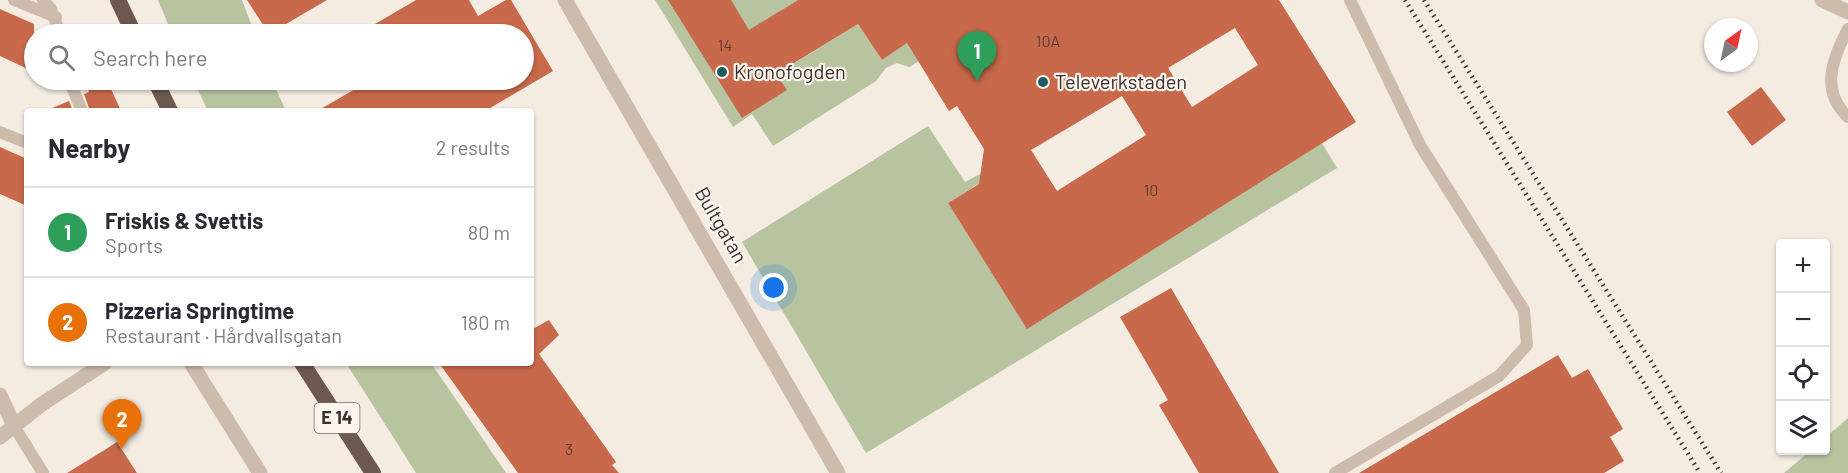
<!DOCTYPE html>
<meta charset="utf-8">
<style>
:root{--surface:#fff;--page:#f7f7f7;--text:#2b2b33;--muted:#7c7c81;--line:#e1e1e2;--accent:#1f5a5e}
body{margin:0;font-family:Barlow,sans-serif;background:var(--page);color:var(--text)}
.controls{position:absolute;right:18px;bottom:18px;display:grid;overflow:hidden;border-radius:6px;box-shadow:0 2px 4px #0004}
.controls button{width:54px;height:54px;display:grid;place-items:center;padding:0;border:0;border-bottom:2px solid var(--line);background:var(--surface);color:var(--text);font:30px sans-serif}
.compass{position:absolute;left:1704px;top:18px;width:54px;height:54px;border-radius:50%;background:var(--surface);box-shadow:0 2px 4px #0004;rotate:33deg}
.you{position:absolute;left:774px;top:288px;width:21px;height:21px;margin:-15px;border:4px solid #fff;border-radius:50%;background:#1a73e8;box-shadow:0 0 0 9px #1a73e833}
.badge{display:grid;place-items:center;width:39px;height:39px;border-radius:50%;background:var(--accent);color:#fff;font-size:20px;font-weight:700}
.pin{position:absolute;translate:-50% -50px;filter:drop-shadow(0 2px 3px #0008)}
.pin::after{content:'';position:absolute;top:32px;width:21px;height:18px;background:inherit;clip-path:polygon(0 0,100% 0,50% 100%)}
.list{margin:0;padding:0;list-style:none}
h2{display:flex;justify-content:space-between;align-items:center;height:78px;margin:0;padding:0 24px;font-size:26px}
h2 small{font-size:20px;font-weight:400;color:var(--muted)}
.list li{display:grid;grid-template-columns:39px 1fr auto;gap:18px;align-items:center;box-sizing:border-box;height:90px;padding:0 24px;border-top:2px solid var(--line)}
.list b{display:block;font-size:22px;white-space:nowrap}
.list p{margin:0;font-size:20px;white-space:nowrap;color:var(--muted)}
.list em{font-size:20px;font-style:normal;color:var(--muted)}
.icon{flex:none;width:33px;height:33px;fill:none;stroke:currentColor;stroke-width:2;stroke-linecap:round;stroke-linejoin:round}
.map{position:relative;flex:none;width:1848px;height:473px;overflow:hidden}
.search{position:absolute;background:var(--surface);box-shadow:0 2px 4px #0004;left:24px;top:24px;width:510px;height:66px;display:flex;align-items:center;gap:15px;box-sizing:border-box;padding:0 21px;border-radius:33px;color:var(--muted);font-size:22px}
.panel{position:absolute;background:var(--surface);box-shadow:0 2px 4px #0004;left:24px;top:108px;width:510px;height:258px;border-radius:6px}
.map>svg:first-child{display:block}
.green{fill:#b8c4a0}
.building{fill:#c8694b;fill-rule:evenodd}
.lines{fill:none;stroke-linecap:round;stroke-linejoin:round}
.service{stroke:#cdbbac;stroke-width:12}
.minor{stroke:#cdbbac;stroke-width:15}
.trunk{stroke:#6c584f;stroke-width:16}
.rail{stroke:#3b302b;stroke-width:4.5;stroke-dasharray:1.5 4.5;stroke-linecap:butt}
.poi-dot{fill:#1f5a5e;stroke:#fbf5ee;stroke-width:2}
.labels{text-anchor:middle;stroke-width:4.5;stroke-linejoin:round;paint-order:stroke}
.number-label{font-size:16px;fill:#5e3e33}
.shield{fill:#fbf5ee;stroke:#756b66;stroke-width:1.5}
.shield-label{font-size:18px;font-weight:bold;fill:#3b302b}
.poi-label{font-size:20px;fill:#3b302b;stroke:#fbf5ee;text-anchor:start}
.street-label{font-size:20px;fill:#3b302b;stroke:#fbf5ee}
</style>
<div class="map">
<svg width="1848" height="473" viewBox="0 0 1848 473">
<rect width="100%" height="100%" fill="#f4ebe1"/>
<!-- green -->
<g class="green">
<polygon points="158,0 242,0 255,34 172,34"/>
<polygon points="655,0 798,0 766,20 793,64 858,24 882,60 914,38 926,57 909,67 897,63 886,68 876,81 773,146 752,114 733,127"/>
<polygon points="193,80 272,80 286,111 208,111"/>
<polygon points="928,126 965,182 980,174 991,176 948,203 1027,328 1322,143 1337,168 866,453 742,242"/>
<polygon points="346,363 431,363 506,473 416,473"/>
<polygon points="1848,418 1848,473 1784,473 1810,451 1826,450 1826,437"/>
</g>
<!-- building -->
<g class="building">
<polygon points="247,0 327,0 269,34"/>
<polygon points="416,0 469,0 478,16 506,0 511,0 553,71 485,111 317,111 371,80 524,80 524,34 358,34"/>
<path d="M668,0h63l18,30 49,-30h481l77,122 -329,207 -79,-126 31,-19 5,-35 -27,-43 -8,5 -42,-68 -25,17 -24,-36 -82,50 11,16 -45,28zM1235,28l23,37 -66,42 -24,-39zM1122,96l24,39 -89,56 -26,-41z"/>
<polygon points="0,9 34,24 34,72 0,56"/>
<polygon points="84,80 107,80 121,111 90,111 84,94 89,92"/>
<polygon points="1761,87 1786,120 1752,146 1727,112"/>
<polygon points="69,101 73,111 45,111"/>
<polygon points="0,147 27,159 27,206 0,194"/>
<polygon points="1171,288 1279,473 1199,473 1159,405 1168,400 1120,317"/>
<polygon points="549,320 559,335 539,354 616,462 612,465 619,473 518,473 439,363 531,363 531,330"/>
<polygon points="1558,355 1572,378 1588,369 1623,429 1610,437 1624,461 1604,473 1359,473"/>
<polygon points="117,442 137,473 67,473 103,451"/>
</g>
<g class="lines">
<!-- service -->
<g class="service">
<polyline points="14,0 56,17"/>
<polyline points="43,0 51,9 60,34"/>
<path d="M1848,29c-16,30 -28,62 0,88"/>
<polyline points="69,80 82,111"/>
<polyline points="0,132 27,143"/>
<polyline points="14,426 43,473"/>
<polyline points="1335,473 1499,376 1527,345 1524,310 1420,145 1350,0"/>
</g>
<!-- minor -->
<g class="minor">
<polyline points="565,0 838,473"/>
<polyline points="1822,0 1848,12"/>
<polyline points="191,363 260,473"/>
<polyline points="0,395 14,426"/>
<polyline points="0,437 42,404 105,363"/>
</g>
<!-- trunk -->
<g class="trunk">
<polyline points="118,0 134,34"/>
<polyline points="155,80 170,111"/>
<polyline points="302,363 373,473"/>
</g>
<!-- rail -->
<g class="rail">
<polyline points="1405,0 1700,473"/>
<polyline points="1424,0 1721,473"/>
</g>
</g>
<!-- markers -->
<g class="poi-dot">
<circle cx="722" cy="72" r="6"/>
<circle cx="1043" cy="82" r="6"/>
</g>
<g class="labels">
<!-- number labels -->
<g class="number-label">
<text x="1048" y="47">10A</text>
<text x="725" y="51">14</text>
<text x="1151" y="196">10</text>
<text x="569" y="455">3</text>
</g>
<!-- shield labels -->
<rect class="shield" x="314.5" y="403" width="45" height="30" rx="4.5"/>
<g class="shield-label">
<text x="337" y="424">E 14</text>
</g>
<!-- poi labels -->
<g class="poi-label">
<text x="734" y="79">Kronofogden</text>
<text x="1055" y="89">Televerkstaden</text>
</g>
<!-- street labels -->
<g class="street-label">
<text transform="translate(721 225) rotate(60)" y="7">Bultgatan</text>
</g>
</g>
</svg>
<div class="controls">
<button>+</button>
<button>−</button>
<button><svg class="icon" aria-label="locate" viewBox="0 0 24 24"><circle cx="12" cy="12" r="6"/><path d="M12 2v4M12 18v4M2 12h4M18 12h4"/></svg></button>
<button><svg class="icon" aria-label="layers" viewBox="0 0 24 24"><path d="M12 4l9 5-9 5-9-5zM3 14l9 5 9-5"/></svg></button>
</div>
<svg class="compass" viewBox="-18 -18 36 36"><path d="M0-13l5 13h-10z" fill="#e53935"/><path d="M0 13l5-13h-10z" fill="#7c7c81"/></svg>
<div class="you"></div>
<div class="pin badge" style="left:977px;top:81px;background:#2e9e5b">1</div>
<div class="pin badge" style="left:122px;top:449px;background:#e8710a">2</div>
<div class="search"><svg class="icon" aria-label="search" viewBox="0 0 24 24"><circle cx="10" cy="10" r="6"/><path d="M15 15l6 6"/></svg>Search here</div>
<section class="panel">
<h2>Nearby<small>2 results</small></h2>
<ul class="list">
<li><span class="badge" style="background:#2e9e5b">1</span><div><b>Friskis &amp; Svettis</b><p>Sports</p></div><em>80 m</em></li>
<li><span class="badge" style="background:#e8710a">2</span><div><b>Pizzeria Springtime</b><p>Restaurant · Hårdvallsgatan</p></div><em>180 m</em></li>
</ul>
</section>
</div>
